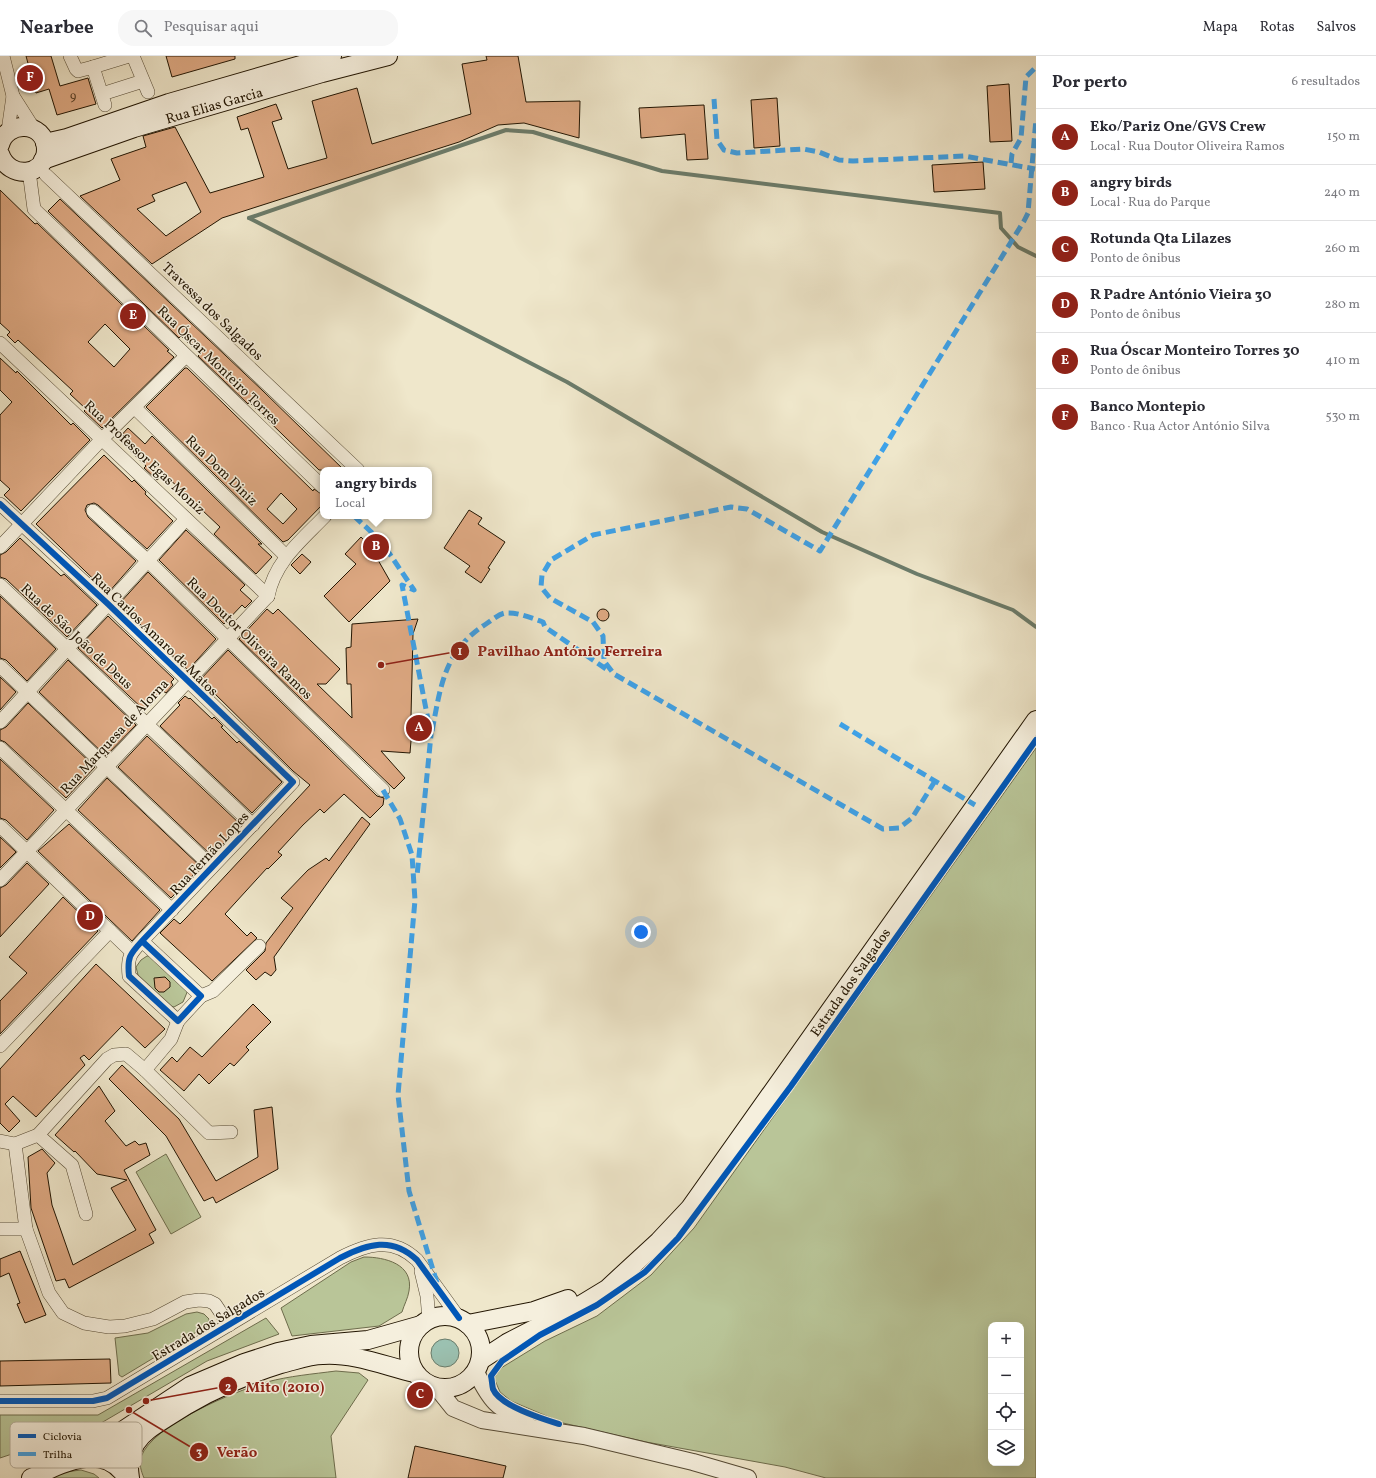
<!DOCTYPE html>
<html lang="pt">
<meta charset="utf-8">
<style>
:root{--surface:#fff;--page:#f7f7f7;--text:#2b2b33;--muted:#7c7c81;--line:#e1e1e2;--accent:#8f2418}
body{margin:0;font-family:Vollkorn,serif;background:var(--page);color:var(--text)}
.controls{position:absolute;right:12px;bottom:12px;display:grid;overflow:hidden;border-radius:8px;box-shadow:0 4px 16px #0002}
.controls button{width:36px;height:36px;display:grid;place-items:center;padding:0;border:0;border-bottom:1px solid var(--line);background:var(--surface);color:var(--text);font:20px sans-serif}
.you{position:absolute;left:641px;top:876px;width:14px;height:14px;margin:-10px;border:3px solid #fff;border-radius:50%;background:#1a73e8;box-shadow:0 0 0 6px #1a73e833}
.badge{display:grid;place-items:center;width:26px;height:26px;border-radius:50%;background:var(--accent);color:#fff;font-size:13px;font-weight:700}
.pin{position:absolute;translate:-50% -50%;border:2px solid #fff;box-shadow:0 1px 4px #0006}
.popup{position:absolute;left:320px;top:411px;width:112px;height:52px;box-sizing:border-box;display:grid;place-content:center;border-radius:8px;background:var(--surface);filter:drop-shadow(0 1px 3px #0005);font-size:13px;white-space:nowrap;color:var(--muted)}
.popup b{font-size:15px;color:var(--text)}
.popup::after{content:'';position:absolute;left:50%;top:100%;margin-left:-8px;border:8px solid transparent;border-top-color:var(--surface)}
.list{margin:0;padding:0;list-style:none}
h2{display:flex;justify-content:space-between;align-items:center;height:52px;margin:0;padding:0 16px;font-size:17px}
h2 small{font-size:13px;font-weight:400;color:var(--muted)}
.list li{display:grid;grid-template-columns:26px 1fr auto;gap:12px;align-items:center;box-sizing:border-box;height:56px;padding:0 16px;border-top:1px solid var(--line)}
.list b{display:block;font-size:15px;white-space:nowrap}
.list p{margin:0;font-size:13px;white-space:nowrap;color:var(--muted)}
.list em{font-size:13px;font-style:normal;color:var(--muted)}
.icon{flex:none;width:22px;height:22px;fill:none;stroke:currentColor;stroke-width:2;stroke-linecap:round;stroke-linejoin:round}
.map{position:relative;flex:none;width:1036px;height:1422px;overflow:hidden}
header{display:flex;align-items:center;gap:24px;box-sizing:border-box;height:56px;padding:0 20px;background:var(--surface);border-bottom:1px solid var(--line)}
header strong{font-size:19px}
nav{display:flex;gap:22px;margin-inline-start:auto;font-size:14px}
.search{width:280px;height:36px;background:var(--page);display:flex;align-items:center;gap:10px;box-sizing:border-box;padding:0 14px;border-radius:16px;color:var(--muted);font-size:15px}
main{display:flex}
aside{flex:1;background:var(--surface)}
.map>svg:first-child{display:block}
.green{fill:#b9c598;stroke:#6e6d4d;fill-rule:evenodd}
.water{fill:#9bc1b1;stroke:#6b7c6b}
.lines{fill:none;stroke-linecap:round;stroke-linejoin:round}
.stream{stroke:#6b7c6b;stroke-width:4}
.building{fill:#dea983;stroke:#221502;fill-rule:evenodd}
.minor-casing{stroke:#554a34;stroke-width:14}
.tertiary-casing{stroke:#554a34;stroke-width:18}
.secondary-casing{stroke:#221502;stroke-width:20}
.minor{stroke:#f5efdd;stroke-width:13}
.tertiary{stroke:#f5efdd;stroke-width:16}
.secondary{stroke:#f5efdd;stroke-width:18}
.quiet{stroke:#3ea2e9;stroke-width:5;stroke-dasharray:10 5;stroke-linecap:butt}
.cycleway-casing{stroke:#f5efdd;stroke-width:8}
.cycleway{stroke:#0057b8;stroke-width:6}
.labels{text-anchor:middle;stroke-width:3;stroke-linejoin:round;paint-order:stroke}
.number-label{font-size:12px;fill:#513a22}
.street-label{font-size:14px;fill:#221502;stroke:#f5efdd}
.key{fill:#f5efdd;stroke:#b6ae9b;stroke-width:1}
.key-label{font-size:11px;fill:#221502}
.leader{fill:none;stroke:#8f2418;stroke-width:1.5}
.callout-dot{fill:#8f2418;stroke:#f5efdd;stroke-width:1.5}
.mark-label{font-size:12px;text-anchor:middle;font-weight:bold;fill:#fff}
.callout-label{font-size:15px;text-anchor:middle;font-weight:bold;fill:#8f2418;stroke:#f5efdd;stroke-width:3;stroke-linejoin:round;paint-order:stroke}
</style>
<header>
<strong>Nearbee</strong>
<div class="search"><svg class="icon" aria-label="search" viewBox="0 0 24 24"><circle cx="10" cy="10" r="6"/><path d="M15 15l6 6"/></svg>Pesquisar aqui</div>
<nav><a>Mapa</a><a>Rotas</a><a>Salvos</a></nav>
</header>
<main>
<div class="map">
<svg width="1036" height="1422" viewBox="0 0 1036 1422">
<rect width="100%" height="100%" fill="#efe7cb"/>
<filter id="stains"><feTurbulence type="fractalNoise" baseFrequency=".005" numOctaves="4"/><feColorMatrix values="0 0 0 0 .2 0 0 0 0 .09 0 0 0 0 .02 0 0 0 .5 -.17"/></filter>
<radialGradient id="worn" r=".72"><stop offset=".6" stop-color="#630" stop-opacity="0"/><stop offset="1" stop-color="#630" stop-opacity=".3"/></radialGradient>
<!-- green -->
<g class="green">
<path d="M1036,692v730h-210l-41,-11 -139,-25 -83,-19 -52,-22 -11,-9 -6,-14 7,-10 44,-27 52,-25 54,-41 43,-47zM991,1269h30v138h-30z"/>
<polygon points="147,900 151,900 188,934 183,946 174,951 170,950 138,919 136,911 141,904"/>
<polygon points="166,1098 201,1161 171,1178 136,1116"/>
<path d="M364,1201c21,0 50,7 45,34 -1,7 -5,14 -7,21l-23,14 -87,10 -11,-28 70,-46z"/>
<polygon points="197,1256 204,1258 209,1263 208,1269 122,1321 119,1319 115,1282 148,1277 186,1258"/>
<polygon points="266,1262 279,1278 207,1305 96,1370 0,1402 0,1359 98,1359"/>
<path d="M336,1315l23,2 9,7 -37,56 5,42h-192c-3,-7 -5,-14 -3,-21 11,-32 94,-66 126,-75 22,-6 46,-8 69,-11z"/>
<polygon points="81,1414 94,1418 99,1422 52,1422 65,1416"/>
</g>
<!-- water -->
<circle class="water" cx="445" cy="1297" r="14"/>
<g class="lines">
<!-- stream -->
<g class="stream">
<polyline points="249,162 567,326 822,476 917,518 1013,554 1036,571"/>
<polyline points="249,162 506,74 533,76 662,115 1000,157 1001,172 1018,191 1036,200"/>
</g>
</g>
<!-- building -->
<g class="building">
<polygon points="26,0 51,0 60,30 88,22 96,48 57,59 49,33 36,37"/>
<polygon points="166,0 235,0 235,3 172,21"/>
<path d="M486,0h32l8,46 54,-1 -1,37 -55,-15 -26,2 -39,17 -237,76 -70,46 -72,-68 40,-16 -9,-21 35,-12 -3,-11 32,-9 35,66 54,-16 -16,-49 -7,2 -4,-13 39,-13 6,15 -10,3 16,47 39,-11 -15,-57 45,-13 15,56 99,-30 -9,-50 25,-4zM186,126l15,30 -35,24 -29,-27 18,-8 -3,-6z"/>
<polygon points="1009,28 1012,85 990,86 987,30"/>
<polygon points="777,42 780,90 754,92 751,44"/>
<polygon points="704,49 708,103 687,104 685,78 641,82 639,52"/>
<polygon points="983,106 985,133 934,136 932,109"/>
<path d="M0,134l35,34 2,-1 132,127 -2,1 7,6 -72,71 -18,-17 2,-2 -16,-15 3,-3 -55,-51 -3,3 -8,-8 3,-3 -10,-9zM105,268l25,25 -16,18 -26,-25z"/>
<polygon points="60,143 263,335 344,414 319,414 249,346 248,348 198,300 200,298 181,280 179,282 48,155"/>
<polygon points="0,302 16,317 17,315 71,369 73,367 90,384 21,455 4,439 10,433 0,424 0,359 12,346 0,334"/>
<path d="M185,312h2l126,123 1,-2 9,6v9l-35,36 -5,2 -137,-135zM281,437l16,16 -14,15 -16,-15z"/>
<polygon points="128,372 145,388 152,380 262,488 258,488 272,501 256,518 214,478 220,471 164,418 157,424 144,412 146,410 118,383"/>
<polygon points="104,399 132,426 134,424 146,436 145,438 173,465 147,493 98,449 94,447 87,449 85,454 88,461 136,505 108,537 36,468"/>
<polygon points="469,454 482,462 478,468 505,486 488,512 490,513 481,527 465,516 470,510 444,492"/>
<polygon points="186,474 245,529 240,534 252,545 245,552 242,549 224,568 159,504"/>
<polygon points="361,481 370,490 390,525 349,566 324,540 356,508 345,498"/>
<polygon points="20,482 61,520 64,518 97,549 67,581 6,523 0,521 0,499 6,496"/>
<polygon points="302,498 311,506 300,518 291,509"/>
<polygon points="148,516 216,583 188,614 119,548"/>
<polygon points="0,540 56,593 27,625 6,604 0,602"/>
<circle cx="603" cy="559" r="6"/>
<polygon points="267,553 273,558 278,553 340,613 326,628 317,628 352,662 351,628 347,628 346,592 351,591 352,568 418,563 413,578 411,660 413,660 410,697 381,695 405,722 394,733 239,583"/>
<polygon points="108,560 174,623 171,626 173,629 166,637 163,635 145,655 78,592"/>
<polygon points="228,594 377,740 384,742 383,749 370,762 344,738 324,757 320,753 303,769 278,796 282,799 268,813 267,812 225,858 247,880 251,876 257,882 212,925 160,877 174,863 180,868 186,862 310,729 293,715 208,631 207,632 199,625"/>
<polygon points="68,604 136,669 106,700 39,636"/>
<polygon points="0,621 16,636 0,654"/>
<polygon points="185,640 189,643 190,642 212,663 214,661 223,670 221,671 237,687 239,685 282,726 252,757 160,670 180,649 178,647"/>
<polygon points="28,647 95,711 66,742 5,686 0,684 0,674 6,671"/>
<polygon points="147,680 241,769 212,800 118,711"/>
<polygon points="0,703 54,754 27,784 6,764 0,762"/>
<polygon points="107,722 201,811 171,842 78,754"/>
<polygon points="362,761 370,768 274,901 276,914 271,920 265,916 256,924 246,914 265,895 266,887 293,852 281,842 308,814 326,802 329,805"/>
<polygon points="69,768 160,854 132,885 38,795"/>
<polygon points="0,781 16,796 0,812"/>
<polygon points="27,807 49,828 0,881 0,832 6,829"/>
<polygon points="63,841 98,875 0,978 0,945 27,917 9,901"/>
<polygon points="96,908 165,973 145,992 122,970 89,1004 84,999 80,1002 85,1009 36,1061 13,1040 5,1048 20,1065 9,1076 0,1067 0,1013"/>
<polygon points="165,921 170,926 170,931 164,936 159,936 155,932 154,922"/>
<polygon points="253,948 271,966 246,991 249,994 234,1010 230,1007 209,1028 199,1018 184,1035 160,1014 172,1001 177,1006 190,991 202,1001"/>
<polygon points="122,1009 179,1063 216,1125 258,1101 254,1054 272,1051 278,1113 216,1147 213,1141 204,1145 166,1080 109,1023"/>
<polygon points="99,1030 115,1055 105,1065 126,1090 135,1085 139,1089 146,1087 150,1099 124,1114 156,1174 149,1178 154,1187 69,1232 65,1223 56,1225 31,1152 28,1101 42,1093 55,1107 47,1117 52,1149 73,1209 136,1174 111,1132 127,1124 97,1118 75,1095 74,1096 55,1079"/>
<polygon points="20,1195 46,1259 25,1267 17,1248 20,1247 9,1217 0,1221 0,1203"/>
<polygon points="110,1303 111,1327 0,1330 0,1305"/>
<polygon points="415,1390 506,1410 503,1422 408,1422"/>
</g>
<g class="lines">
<!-- minor casing -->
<g class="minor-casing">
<g id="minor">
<polyline points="3,0 13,40 34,73"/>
<polyline points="70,0 76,13 78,15 93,11 105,49"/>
<polyline points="133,0 148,36"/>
<polyline points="93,11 129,0"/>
<polyline points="102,38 143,25"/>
<polyline points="8,75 13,40"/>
<polyline points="29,115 34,153 323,431"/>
<polyline points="46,119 358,414"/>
<polyline points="0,287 268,540"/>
<polyline points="135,352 286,500"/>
<path d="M0,448l108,100 185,178 -151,159c-12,13 -15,16 -13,35l49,45 23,-25 -59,-55"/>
<polyline points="93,455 148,505 383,734"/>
<polyline points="0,491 102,383 186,300"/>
<polyline points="0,529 253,769"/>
<path d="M268,540c7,-35 33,-55 57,-80"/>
<polyline points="0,610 212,811"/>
<polyline points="0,666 186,463"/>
<polyline points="0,692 172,854"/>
<polyline points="0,770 132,896"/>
<polyline points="0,824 268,540"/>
<polyline points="201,940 213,935 259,890"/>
<polyline points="0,990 110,875"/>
<polyline points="145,1014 171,983 178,965"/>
<polyline points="38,1079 72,1109 86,1158"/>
<polyline points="0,1085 15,1088 38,1079 107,1003 114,999 126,998 145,1014 209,1077 231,1076"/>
<polyline points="15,1088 26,1173 49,1237 63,1257 84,1267 109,1271 125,1270 153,1263 185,1246 199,1244 209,1245 215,1248 229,1269"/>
<polyline points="0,1173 26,1173"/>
<polyline points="421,1215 427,1240 429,1264"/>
<path d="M0,1345h93l14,-3 233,-140c27,-14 52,-22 77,2l42,58"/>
</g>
</g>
<!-- tertiary casing -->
<g class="tertiary-casing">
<g id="tertiary">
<path d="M476,1316c15,30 20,35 50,50"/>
<polyline points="437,1332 453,1352 482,1364 584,1380 693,1406 748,1422"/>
</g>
</g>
<!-- secondary casing -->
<g class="secondary-casing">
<g id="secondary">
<polyline points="45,87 67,82 169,47 332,0"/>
<path d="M0,89c6,-25 45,-24 46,4 0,28 -37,31 -46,5"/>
<polyline points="43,104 134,72 322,17 388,0"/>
<circle cx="445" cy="1296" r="36"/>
<polyline points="468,1268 534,1255 568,1243"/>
<polyline points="481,1304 507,1287 579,1250 607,1233 659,1185 690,1152 1036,664"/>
<polyline points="78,1402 107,1385 190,1330 244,1307 278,1296 311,1289 368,1284 421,1269"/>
<path d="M31,1422c30,-14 72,-38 96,0"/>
<path d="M130,1422c-2,-13 -2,-23 6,-35 7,-11 19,-18 30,-25 36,-24 73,-41 115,-54 13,-3 28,-9 42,-9 31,-2 62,11 92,18"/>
</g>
</g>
<!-- minor -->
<use href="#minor" class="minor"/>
<!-- tertiary -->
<use href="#tertiary" class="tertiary"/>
<!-- secondary -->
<use href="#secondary" class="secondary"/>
<!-- quiet -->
<g class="quiet">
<polyline points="714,43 717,84 724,94 737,97 803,93 819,96 839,104 853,105 964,100 1035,113"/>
<polyline points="1011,107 1012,98 1021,82 1026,21 1036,11"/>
<polyline points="354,460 381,485 414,534 402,529 431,679 417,820"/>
<polyline points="840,668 975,749"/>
<path d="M432,675c9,-46 12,-80 54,-107 6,-4 13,-10 19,-11 13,-1 26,5 38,9l2,5 64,44"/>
<polyline points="935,725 912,762 899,772 883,773 614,618 604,605 603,580 593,566 550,542 541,531 542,519 551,504 593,479 731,451 747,453 820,495 1024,165 1028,157 1036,63"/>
<polyline points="383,734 400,763 412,799 415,844 398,1039 409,1135 437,1227"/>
</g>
<!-- cycleway casing -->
<g class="cycleway-casing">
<g id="cycleway">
<path d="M0,448l108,100 185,178 -151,159c-12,13 -15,16 -13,35l49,45 23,-25 -59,-55"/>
<path d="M0,1345h93l14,-3 233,-140c27,-14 52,-22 77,2l42,58"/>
<path d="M559,1368c-16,-5 -59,-18 -66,-35 -1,-4 -1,-9 -2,-13l11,-15 38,-26 57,-30 48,-33 33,-34 113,-152 245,-346"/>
</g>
</g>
<!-- cycleway -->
<use href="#cycleway" class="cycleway"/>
</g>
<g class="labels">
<!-- number labels -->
<g class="number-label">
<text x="73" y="44">9</text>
</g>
<!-- street labels -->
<g class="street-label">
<text transform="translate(214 49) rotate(-16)" y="5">Rua Elias Garcia</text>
<text transform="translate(213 255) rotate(44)" y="5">Travessa dos Salgados</text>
<text transform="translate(219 309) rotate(44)" y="5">Rua Óscar Monteiro Torres</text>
<text transform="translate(145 401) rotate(43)" y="5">Rua Professor Egas Moniz</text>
<text transform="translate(222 414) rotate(44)" y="5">Rua Dom Diniz</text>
<text transform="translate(155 578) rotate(44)" y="5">Rua Carlos Amaro de Matos</text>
<text transform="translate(77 580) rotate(43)" y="5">Rua de São João de Deus</text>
<text transform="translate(250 582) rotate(44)" y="5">Rua Doutor Oliveira Ramos</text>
<text transform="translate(114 680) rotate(-47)" y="5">Rua Marquesa de Alorna</text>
<text transform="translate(209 797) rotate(-47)" y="5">Rua Fernão Lopes</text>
<text transform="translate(850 926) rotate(-55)" y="5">Estrada dos Salgados</text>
<text transform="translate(208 1268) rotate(-31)" y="5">Estrada dos Salgados</text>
</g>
</g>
<!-- legend -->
<rect x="10" y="1366" width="132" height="46" rx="6" class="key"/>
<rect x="18" y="1378" width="18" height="4" fill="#0057b8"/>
<rect x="18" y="1396" width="18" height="4" fill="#3ea2e9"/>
<g class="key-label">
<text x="43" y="1384">Ciclovia</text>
<text x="43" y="1402">Trilha</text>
</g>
<!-- callouts -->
<path class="leader" d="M381 609L460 595M146 1345L228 1330M129 1354L199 1396"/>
<g class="callout-dot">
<circle cx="381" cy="609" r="4"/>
<circle cx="146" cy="1345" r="4"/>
<circle cx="129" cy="1354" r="4"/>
<circle cx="460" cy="595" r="10"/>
<circle cx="228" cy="1330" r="10"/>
<circle cx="199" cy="1396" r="10"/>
</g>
<g class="mark-label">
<text x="460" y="599">1</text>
<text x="228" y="1335">2</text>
<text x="199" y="1400">3</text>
</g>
<g class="callout-label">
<text x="570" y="600">Pavilhao António Ferreira</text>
<text x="285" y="1336">Mito (2010)</text>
<text x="237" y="1401">Verão</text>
</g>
<rect width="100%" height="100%" filter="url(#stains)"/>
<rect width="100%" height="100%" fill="url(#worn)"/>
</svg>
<div class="controls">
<button>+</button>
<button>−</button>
<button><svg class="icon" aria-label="locate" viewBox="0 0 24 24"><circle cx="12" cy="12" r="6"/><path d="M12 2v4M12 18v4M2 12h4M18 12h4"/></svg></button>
<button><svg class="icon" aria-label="layers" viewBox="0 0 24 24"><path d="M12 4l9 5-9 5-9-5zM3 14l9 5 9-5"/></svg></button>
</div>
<div class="you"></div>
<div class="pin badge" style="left:419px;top:672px">A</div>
<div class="pin badge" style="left:376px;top:491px">B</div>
<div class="popup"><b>angry birds</b>Local</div>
<div class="pin badge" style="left:420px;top:1339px">C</div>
<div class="pin badge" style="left:90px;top:861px">D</div>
<div class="pin badge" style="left:133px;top:260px">E</div>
<div class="pin badge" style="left:30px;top:22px">F</div>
</div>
<aside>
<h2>Por perto<small>6 resultados</small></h2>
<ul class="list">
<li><span class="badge">A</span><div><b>Eko/Pariz One/GVS Crew</b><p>Local · Rua Doutor Oliveira Ramos</p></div><em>150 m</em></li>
<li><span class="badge">B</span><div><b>angry birds</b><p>Local · Rua do Parque</p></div><em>240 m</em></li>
<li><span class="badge">C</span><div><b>Rotunda Qta Lilazes</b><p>Ponto de ônibus</p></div><em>260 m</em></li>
<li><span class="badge">D</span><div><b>R Padre António Vieira 30</b><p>Ponto de ônibus</p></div><em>280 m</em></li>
<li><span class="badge">E</span><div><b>Rua Óscar Monteiro Torres 30</b><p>Ponto de ônibus</p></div><em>410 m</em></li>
<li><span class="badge">F</span><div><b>Banco Montepio</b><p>Banco · Rua Actor António Silva</p></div><em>530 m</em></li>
</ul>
</aside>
</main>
